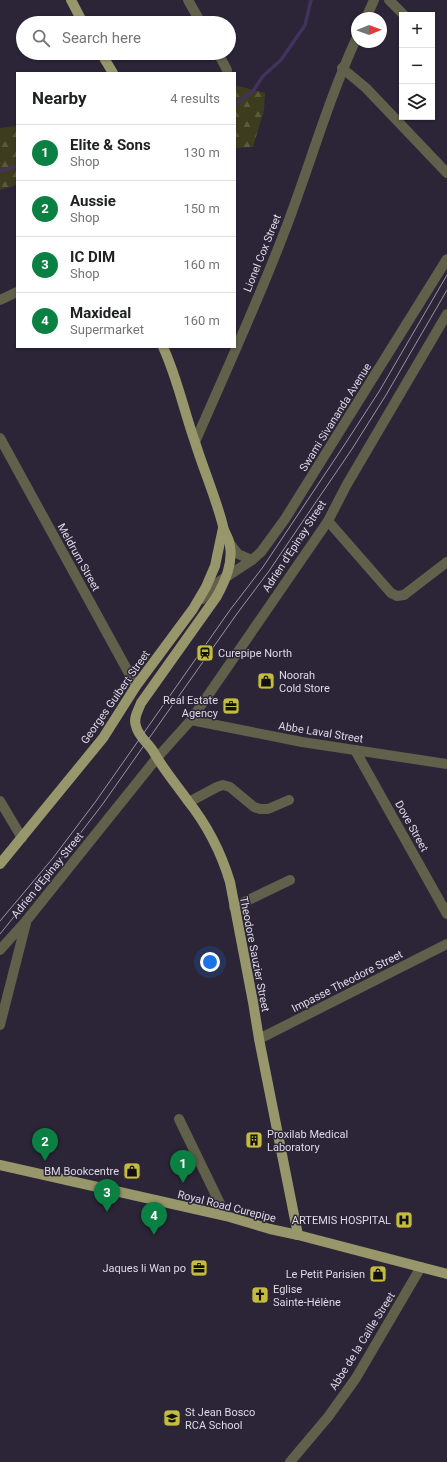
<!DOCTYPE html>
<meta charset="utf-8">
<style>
:root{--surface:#fff;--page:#f6f6f6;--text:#202124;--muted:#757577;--line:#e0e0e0;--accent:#0b8043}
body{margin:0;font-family:Roboto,sans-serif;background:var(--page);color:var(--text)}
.controls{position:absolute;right:12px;top:12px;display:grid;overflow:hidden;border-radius:0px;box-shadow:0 1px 3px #0004}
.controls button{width:36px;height:36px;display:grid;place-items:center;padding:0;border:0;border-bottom:1px solid var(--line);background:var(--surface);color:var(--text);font:20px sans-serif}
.compass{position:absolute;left:351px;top:12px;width:36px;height:36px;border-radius:50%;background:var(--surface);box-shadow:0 1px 3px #0004;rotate:89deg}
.you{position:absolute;left:210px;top:962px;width:14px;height:14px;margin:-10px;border:3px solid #fff;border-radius:50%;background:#1a73e8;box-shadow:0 0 0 6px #1a73e833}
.badge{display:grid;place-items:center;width:26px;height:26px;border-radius:50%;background:var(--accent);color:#fff;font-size:13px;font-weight:700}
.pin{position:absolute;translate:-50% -33px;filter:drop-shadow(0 1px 2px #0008)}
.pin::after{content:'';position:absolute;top:21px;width:14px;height:12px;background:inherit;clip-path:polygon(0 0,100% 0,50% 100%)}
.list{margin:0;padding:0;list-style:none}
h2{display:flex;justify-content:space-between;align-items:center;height:52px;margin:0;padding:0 16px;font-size:17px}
h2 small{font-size:13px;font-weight:400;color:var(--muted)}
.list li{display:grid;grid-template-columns:26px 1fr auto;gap:12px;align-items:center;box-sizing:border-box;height:56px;padding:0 16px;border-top:1px solid var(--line)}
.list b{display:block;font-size:15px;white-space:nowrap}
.list p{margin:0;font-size:13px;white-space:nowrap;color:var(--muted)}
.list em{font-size:13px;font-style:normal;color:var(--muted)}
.icon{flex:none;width:22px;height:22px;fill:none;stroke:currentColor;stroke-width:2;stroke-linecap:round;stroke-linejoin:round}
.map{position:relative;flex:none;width:447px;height:1462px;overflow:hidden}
.search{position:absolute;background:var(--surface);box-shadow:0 1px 3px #0004;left:16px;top:16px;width:220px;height:44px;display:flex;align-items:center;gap:10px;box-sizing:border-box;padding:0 14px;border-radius:22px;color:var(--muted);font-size:15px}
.panel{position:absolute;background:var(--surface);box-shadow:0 1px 3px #0004;left:16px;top:72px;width:220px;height:276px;border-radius:0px}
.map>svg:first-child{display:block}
.forest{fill:url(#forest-firs)}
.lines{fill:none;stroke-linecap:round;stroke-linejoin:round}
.stream{stroke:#43335c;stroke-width:3.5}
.minor{stroke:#61604b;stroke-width:10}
.major{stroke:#98976b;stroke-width:10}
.tram{stroke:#9a95a3;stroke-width:1}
.labels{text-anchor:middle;stroke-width:3;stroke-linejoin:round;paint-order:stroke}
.street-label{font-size:11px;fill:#dedae6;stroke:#2b2537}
.poi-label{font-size:11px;fill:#dedae6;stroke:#2b2537;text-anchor:start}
</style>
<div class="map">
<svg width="447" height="1462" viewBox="0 0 447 1462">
<defs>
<pattern id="forest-firs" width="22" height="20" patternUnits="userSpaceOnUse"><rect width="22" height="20" fill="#3e3c1f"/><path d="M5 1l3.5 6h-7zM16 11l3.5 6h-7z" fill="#595840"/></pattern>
</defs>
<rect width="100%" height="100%" fill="#2b2537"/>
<!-- forest -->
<g class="forest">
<polygon points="235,85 265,93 264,110 253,147 235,148"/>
<polygon points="17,126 17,185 0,190 0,128"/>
</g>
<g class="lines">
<!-- stream -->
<g class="stream">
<polyline points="235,104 253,91 263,76 281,60 305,25 311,0"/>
<polyline points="0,171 17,166"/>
</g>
<!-- minor -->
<g class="minor">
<polyline points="188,0 201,23"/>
<polyline points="389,0 404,15"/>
<polyline points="366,18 374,0"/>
<polyline points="218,53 227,70"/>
<polyline points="342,68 366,88 447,173"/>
<polyline points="0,300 17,292"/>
<polyline points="0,438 136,686"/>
<path d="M195,442c30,-69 62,-138 89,-209 25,-65 44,-133 73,-196"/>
<polyline points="328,521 391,593 397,596 404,595 447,562"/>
<polyline points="231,545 238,554 252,560"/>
<polyline points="202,599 212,587 220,581 252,560 261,552 285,519 447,259"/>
<polyline points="191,720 302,742 447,764"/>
<polyline points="355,750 447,914"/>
<polyline points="0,801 22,838"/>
<polyline points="189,802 217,787 223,785 230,787 254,807 260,809 268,809 289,800"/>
<polyline points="234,907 290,880"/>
<polyline points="0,950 26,921 156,759 191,720 328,521 346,486 447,314"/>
<polyline points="0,1025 26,923"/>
<polyline points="259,1039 447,944"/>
<polyline points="179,1119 226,1216"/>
<polyline points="290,1462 328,1417 356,1378 421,1267"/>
</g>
<!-- major -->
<g class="major">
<polyline points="71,0 83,23"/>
<polyline points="101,53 113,73"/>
<path d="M163,347c14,30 21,64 32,95 9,29 21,56 28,84 1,7 7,13 7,20 3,18 -5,35 -13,50l-76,107c-3,8 -8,15 -5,23 2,10 12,17 17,25 10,18 23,33 35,50 19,24 33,51 42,81l23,120 6,37 39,196"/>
<polyline points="0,864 103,738 136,686 193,609 206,587 215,566 223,528"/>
<polyline points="0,1165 226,1216 270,1229 298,1235 447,1274"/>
</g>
<!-- tram -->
<g class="tram">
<polyline points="0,921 53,858 96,801 230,610 263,567 345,444 380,390 447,275"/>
<polyline points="0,934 59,861 102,805 236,615 269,571 352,449 386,395 447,290"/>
</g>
</g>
<!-- icons -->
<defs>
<g id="station-square" transform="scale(0.9)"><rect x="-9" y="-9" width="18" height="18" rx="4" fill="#c4bc3e" stroke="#2b2537"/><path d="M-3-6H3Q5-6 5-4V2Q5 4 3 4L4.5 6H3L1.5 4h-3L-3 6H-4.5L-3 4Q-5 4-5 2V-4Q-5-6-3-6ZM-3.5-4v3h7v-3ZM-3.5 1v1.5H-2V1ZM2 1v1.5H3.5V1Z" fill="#111"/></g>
<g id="shop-square" transform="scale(0.9)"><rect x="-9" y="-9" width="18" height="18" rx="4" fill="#c4bc3e" stroke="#2b2537"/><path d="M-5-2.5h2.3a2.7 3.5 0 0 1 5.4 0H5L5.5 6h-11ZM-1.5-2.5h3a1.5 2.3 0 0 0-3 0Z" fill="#111"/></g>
<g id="office-square" transform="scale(0.9)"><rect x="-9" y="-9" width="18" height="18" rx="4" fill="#c4bc3e" stroke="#2b2537"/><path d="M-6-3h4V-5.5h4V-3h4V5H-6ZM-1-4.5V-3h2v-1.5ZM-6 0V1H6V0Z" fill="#111"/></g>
<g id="building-square" transform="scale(0.9)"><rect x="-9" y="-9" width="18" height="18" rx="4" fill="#c4bc3e" stroke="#2b2537"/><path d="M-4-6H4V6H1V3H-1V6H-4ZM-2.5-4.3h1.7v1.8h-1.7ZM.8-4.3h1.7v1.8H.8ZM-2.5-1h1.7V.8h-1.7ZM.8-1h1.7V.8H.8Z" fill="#111"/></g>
<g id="hospital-square" transform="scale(0.9)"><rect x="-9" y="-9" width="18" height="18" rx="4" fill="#c4bc3e" stroke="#2b2537"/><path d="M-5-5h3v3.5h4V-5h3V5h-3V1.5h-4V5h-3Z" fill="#111"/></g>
<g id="church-square" transform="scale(0.9)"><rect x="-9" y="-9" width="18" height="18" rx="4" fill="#c4bc3e" stroke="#2b2537"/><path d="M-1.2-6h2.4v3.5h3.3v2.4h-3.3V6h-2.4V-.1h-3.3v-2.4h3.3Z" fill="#111"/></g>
<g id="school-square" transform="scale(0.9)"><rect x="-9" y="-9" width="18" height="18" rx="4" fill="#c4bc3e" stroke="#2b2537"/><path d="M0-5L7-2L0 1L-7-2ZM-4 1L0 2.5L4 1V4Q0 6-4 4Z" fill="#111"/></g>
</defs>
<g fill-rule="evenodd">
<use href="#station-square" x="205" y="653"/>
<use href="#shop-square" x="266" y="681"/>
<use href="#office-square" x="231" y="706"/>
<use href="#building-square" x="254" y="1140"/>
<use href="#shop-square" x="132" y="1171"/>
<use href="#hospital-square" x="404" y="1220"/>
<use href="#office-square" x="199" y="1268"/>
<use href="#shop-square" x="378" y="1274"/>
<use href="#church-square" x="260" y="1295"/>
<use href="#school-square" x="172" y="1418"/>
</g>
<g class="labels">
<!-- street labels -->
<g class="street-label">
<text transform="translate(262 253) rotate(-68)" y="4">Lionel Cox Street</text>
<text transform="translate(335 417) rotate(-58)" y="4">Swami Sivananda Avenue</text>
<text transform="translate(294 546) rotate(-57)" y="4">Adrien d'Epinay Street</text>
<text transform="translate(79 557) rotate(61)" y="4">Meldrum Street</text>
<text transform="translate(115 697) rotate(-55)" y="4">Georges Guibert Street</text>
<text transform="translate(321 732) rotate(9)" y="4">Abbe Laval Street</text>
<text transform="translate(412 826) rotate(61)" y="4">Dove Street</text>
<text transform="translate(47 875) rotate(-51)" y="4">Adrien d'Epinay Street</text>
<text transform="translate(255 954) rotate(79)" y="4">Theodore Sauzier Street</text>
<text transform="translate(347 981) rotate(-27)" y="4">Impasse Theodore Street</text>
<text transform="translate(227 1206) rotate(14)" y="4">Royal Road Curepipe</text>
<text transform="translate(362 1341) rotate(-58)" y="4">Abbe de la Caille Street</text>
</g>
<!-- poi labels -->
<g class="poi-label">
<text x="218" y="657">Curepipe North</text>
<text x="279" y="679">Noorah<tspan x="279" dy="13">Cold Store</tspan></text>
<text x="218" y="704" text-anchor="end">Real Estate<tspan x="218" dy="13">Agency</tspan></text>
<text x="267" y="1138">Proxilab Medical<tspan x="267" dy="13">Laboratory</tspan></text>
<text x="119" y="1175" text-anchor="end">BM Bookcentre</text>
<text x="391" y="1224" text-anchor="end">ARTEMIS HOSPITAL</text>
<text x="186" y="1272" text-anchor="end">Jaques li Wan po</text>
<text x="365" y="1278" text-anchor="end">Le Petit Parisien</text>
<text x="273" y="1293">Eglise<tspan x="273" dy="13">Sainte-Hélène</tspan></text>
<text x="185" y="1416">St Jean Bosco<tspan x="185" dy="13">RCA School</tspan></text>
</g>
</g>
</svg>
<div class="controls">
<button>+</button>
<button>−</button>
<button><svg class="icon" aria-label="layers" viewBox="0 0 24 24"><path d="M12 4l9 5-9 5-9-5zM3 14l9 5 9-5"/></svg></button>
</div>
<svg class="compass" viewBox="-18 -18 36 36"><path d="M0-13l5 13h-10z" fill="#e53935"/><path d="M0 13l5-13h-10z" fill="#757577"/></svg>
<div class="you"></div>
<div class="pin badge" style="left:183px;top:1183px">1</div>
<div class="pin badge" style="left:45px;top:1161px">2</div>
<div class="pin badge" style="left:107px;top:1212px">3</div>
<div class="pin badge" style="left:154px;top:1235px">4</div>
<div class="search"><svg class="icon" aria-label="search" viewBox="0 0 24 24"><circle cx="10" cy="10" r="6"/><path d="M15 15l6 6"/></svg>Search here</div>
<section class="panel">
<h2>Nearby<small>4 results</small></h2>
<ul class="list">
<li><span class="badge">1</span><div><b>Elite &amp; Sons</b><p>Shop</p></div><em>130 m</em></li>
<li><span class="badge">2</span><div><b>Aussie</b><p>Shop</p></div><em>150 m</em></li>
<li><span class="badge">3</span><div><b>IC DIM</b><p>Shop</p></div><em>160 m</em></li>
<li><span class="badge">4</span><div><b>Maxideal</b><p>Supermarket</p></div><em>160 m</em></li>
</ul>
</section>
</div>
